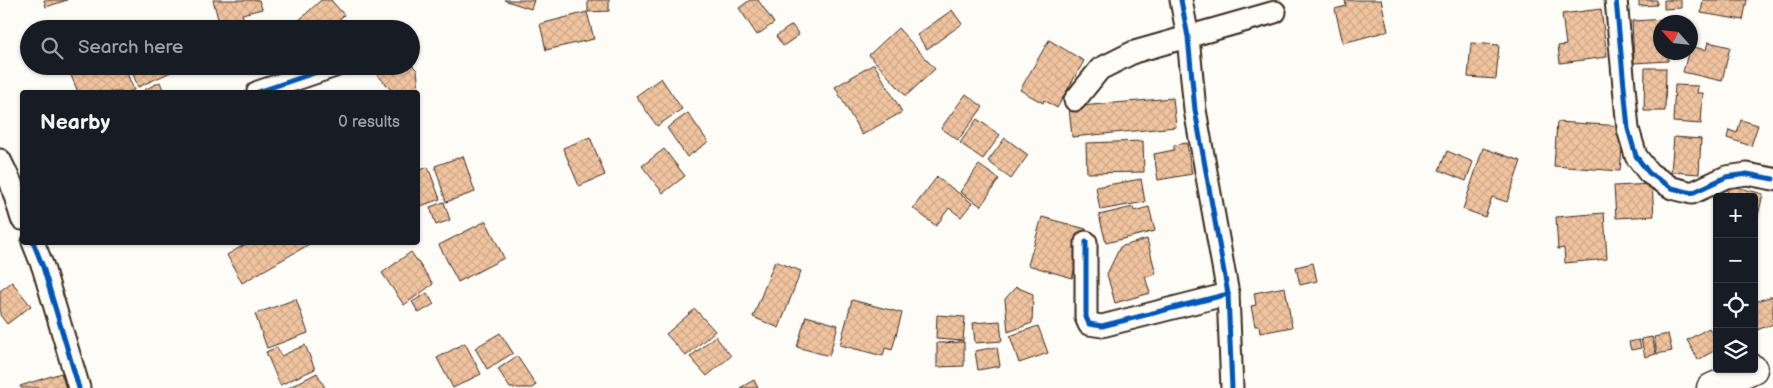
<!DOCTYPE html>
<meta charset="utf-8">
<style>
:root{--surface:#171b24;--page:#242831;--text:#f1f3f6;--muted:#9ea1a6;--line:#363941}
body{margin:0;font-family:"Balsamiq Sans",sans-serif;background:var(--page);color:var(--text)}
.controls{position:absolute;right:15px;bottom:15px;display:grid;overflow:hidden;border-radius:5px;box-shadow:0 1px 4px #0004}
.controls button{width:45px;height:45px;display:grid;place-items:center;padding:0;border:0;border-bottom:1px solid var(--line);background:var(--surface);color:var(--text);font:25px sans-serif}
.compass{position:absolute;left:1653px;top:15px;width:45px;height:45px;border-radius:50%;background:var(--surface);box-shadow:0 1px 4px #0004;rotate:297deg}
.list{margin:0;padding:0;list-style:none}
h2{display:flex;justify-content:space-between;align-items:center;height:65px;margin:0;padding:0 20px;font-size:21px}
h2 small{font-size:16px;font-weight:400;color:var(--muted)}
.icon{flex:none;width:28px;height:28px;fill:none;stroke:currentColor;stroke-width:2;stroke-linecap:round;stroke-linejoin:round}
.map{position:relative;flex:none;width:1773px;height:388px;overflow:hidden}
.search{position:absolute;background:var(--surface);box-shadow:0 1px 4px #0004;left:20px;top:20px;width:400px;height:55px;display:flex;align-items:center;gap:12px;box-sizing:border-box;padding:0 18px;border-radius:28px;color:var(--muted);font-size:19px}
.panel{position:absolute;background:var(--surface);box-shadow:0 1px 4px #0004;left:20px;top:90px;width:400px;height:155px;border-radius:5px}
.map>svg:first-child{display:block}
.building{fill:url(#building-cross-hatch);stroke:#3b2a1e}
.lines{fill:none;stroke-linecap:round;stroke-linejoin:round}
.street-casing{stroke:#3b2a1e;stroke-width:25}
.secondary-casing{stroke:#3b2a1e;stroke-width:31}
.street{stroke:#fdfcf7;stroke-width:21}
.secondary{stroke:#fdfcf7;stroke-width:28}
.cycleway-casing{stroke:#fdfcf7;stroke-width:8}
.cycleway{stroke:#0057b8;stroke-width:5}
</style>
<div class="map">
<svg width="1773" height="388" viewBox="0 0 1773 388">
<defs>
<pattern id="building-cross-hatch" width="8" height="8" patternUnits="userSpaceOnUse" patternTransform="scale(1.25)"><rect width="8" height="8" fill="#f1c4a0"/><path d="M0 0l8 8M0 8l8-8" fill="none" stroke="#d0a989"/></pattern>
</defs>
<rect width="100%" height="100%" fill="#fdfcf7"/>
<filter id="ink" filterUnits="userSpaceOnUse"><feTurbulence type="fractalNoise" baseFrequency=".02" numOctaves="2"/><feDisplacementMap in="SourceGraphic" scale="10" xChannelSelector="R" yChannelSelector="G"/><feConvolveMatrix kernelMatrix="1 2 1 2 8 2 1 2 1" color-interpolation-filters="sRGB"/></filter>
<g filter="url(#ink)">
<!-- building -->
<g class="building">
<polygon points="44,0 67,0 46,7"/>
<polygon points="213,0 259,0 262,9 242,14 244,20 220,26"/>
<polygon points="321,0 331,0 344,15 329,29 299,29 295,24"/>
<polygon points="504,0 534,0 531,9"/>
<polygon points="588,0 609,0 609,11 588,12"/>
<polygon points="750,0 758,0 774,23 757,35 739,8"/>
<polygon points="1345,0 1381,0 1388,31 1343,43 1335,9 1346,6"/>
<polygon points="1639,0 1657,0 1657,5 1639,6"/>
<polygon points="1664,0 1681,0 1681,8 1664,9"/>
<polygon points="1703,0 1747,0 1743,20 1701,13"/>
<polygon points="1601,9 1607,57 1560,63 1558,46 1566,45 1562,14"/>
<polygon points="952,10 962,24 927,49 917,35"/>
<polygon points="587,12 594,39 546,50 540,24"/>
<polygon points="1667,19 1667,22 1660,22 1660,52 1668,52 1668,61 1634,63 1632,21"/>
<polygon points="792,25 799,35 783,46 776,36"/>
<polygon points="898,28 935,69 906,96 869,55"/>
<polygon points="1049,40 1084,61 1057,108 1044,100 1043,103 1020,90"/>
<polygon points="1708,42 1730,47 1722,81 1683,72 1690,46 1706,50"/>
<polygon points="1471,43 1499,45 1496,79 1468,77"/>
<polygon points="411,64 417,70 419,89 415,92 393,92 374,71 379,66 411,66"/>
<polygon points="874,64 902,112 862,135 835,87"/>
<polygon points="67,66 124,66 134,90 129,92 78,92"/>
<polygon points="130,66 181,66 182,67 138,87"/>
<polygon points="1645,68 1666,68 1665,111 1644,111"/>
<polygon points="661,78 682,109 657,126 636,96"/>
<polygon points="160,82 164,92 145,92 144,90"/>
<polygon points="1675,85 1698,86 1697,93 1703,93 1701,124 1673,122"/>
<polygon points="966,94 983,107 958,140 941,128"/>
<polygon points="1173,98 1176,127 1072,137 1069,107"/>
<polygon points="688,113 708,142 687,157 667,128"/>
<polygon points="977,119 1000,135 983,159 960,143"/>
<polygon points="1741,120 1758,125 1751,146 1727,138 1729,130 1737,133"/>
<polygon points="1557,122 1624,126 1620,171 1554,166"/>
<polygon points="590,137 605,175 579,186 563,148"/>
<polygon points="1674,137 1701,139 1699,174 1671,172"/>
<polygon points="1005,138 1028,155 1011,179 988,161"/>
<polygon points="1143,141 1144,172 1087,173 1086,143"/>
<polygon points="1187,143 1192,174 1158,180 1154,154 1174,150 1174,145"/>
<polygon points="1483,148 1521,161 1507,202 1492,197 1485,217 1463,209"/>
<polygon points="664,149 685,176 663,193 642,166"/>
<polygon points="1447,151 1473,162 1466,181 1439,170"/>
<polygon points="463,156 475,192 446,202 435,166"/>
<polygon points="979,165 999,179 981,206 960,192"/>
<polygon points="428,167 440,199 418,207 418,171"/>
<polygon points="937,177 972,203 961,217 949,208 936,226 913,208"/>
<polygon points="1141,179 1145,202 1100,210 1096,187"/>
<polygon points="1652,184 1654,216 1616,218 1614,186"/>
<polygon points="1729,185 1763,194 1755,229 1754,197 1726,197"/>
<polygon points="444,202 450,220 436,225 430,207"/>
<polygon points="1133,207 1134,211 1149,207 1155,231 1106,243 1099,215"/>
<polygon points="1604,213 1607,259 1565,263 1564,248 1558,249 1556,217"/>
<polygon points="1042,217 1086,229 1072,278 1028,265"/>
<polygon points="486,221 504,258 458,282 439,245"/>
<polygon points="1147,239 1156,274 1145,277 1150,293 1115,303 1107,274 1120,247"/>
<polygon points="249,242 307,242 308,245 242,283 227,255"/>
<polygon points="411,252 433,284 404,305 382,273"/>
<polygon points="775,261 801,271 779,328 753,317"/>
<polygon points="1313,263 1317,281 1300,285 1296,267"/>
<polygon points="12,282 31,306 7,324 0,315 0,291"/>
<polygon points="1016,287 1033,294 1032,323 1008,332 1005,299"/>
<polygon points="1285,287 1292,327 1260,333 1259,326 1255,326 1251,306 1256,305 1254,293"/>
<polygon points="427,293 434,304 419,313 412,302"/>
<polygon points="1773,296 1773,324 1754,331 1754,302"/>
<polygon points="296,299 308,333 267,348 255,314"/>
<polygon points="852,300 902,313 892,350 885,348 883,356 840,345"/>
<polygon points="695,309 715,331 686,356 666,334"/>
<polygon points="937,315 965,317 963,341 936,339"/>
<polygon points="806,316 838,325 829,356 797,347"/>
<polygon points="1000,321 1002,341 975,343 973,323"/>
<polygon points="1038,326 1048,353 1019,363 1010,336"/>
<polygon points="1709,328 1717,342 1717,349 1698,360 1687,340"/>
<polygon points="500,333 513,353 487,369 475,348"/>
<polygon points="1668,334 1672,351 1657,354 1654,337"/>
<polygon points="715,336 731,356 707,376 690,357"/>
<polygon points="1652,337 1656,354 1645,357 1641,339"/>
<polygon points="1639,340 1641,348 1631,350 1629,342"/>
<polygon points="964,342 964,366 937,367 937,343"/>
<polygon points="465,343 481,374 453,388 437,358"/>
<polygon points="305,345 315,369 280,385 266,352 277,347 281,356"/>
<polygon points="997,347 1000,366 978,370 975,351"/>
<polygon points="517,356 536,385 532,388 510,388 498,369"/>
<polygon points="61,373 66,388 21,388 20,386"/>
<polygon points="317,373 325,388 288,388"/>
<polygon points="754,380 758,388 740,388"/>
</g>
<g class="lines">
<!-- street casing -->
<g class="street-casing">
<g id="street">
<polyline points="1181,0 1188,37 1195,110 1228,294 1232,388"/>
<polyline points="1616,0 1628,129 1636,156 1649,173 1672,188 1692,193 1726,177 1747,174 1773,179"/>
<polyline points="258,92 335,66"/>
<polyline points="1075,100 1100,69 1134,52 1275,12"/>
<polyline points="0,160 11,183 22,219"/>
<polyline points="33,242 43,267 79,388"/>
<polyline points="1086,242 1086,317 1089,324 1102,326 1228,294"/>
</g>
</g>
<!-- secondary casing -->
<g class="secondary-casing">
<polyline id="secondary" points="1711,388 1753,369"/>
</g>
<!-- street -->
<use href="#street" class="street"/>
<!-- secondary -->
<use href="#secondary" class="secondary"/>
<!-- cycleway casing -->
<g class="cycleway-casing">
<g id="cycleway">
<polyline points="1181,0 1188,37 1195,110 1228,294 1232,388"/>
<polyline points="1616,0 1628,129 1636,156 1649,173 1672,188 1692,193 1726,177 1747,174 1773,179"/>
<polyline points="258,92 335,66"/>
<polyline points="33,242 43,267 79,388"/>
<polyline points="1086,242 1086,317 1089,324 1102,326 1228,294"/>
</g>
</g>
<!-- cycleway -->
<use href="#cycleway" class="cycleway"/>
</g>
</g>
</svg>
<div class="controls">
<button>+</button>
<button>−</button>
<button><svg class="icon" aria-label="locate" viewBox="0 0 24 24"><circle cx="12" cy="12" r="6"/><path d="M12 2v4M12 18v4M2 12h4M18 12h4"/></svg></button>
<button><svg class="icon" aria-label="layers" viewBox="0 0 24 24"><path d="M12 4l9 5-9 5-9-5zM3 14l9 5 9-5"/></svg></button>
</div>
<svg class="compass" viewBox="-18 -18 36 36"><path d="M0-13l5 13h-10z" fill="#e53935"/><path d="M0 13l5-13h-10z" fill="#9ea1a6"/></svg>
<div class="search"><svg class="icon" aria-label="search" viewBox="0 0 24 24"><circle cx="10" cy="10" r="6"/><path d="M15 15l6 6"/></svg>Search here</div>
<section class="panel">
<h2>Nearby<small>0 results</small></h2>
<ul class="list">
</ul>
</section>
</div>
